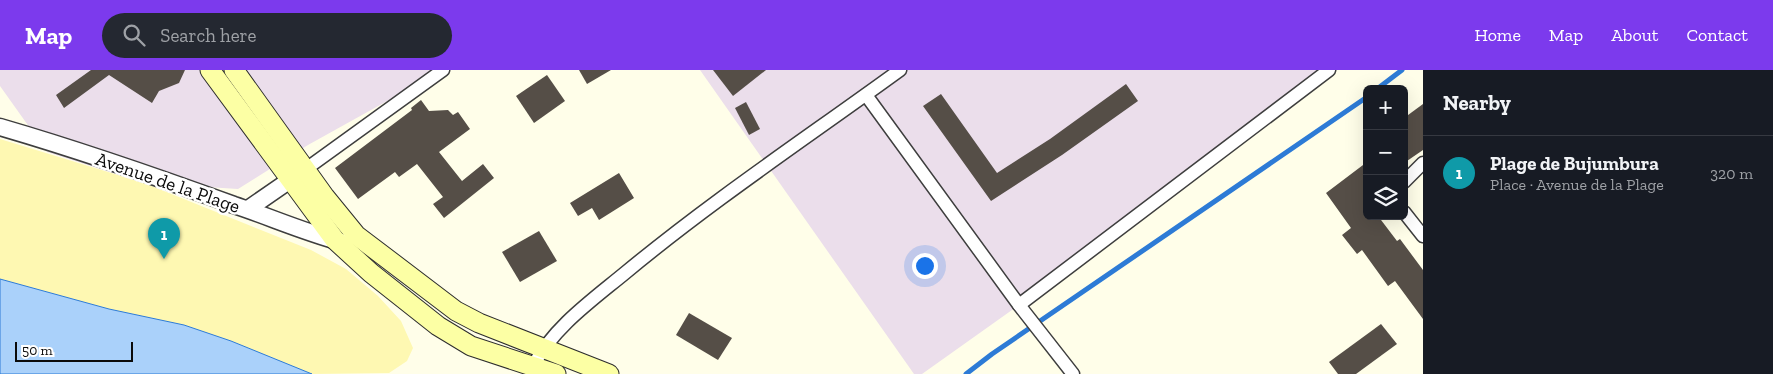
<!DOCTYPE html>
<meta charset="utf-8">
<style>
:root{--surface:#171b24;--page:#242831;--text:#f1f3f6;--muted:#9ea1a6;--line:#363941;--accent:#7c3aed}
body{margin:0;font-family:"Zilla Slab",serif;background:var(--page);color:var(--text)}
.controls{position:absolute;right:15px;top:15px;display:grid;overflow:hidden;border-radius:8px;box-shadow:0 5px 20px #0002}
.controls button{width:45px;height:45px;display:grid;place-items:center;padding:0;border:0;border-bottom:1px solid var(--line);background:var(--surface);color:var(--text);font:25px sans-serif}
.scale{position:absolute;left:15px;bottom:12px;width:118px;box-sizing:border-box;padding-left:5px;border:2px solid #0b0b0b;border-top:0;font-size:14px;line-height:18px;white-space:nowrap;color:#0b0b0b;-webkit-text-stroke:4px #fff;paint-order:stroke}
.you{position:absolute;left:924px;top:195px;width:18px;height:18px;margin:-12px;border:4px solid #fff;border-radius:50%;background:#1a73e8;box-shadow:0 0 0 8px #1a73e833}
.badge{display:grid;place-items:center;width:32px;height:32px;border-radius:50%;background:var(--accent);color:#fff;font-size:16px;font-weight:700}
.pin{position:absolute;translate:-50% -41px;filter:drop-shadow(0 1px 2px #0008)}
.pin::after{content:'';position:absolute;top:26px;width:18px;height:15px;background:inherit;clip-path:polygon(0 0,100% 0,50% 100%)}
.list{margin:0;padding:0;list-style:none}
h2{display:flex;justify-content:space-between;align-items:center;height:65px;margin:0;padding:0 20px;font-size:21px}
h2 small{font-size:16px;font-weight:400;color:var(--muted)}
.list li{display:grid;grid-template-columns:32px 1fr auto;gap:15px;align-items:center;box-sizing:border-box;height:75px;padding:0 20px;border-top:1px solid var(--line)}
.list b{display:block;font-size:19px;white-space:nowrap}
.list p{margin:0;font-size:16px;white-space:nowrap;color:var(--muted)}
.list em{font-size:16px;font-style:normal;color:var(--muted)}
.icon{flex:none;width:28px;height:28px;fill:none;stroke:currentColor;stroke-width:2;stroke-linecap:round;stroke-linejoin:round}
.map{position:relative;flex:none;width:1423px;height:304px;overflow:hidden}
header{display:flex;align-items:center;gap:30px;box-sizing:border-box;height:70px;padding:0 25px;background:var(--accent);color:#fff}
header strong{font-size:24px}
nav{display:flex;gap:28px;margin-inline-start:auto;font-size:18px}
.search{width:350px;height:45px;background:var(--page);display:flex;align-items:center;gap:12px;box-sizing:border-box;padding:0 18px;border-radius:28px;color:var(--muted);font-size:19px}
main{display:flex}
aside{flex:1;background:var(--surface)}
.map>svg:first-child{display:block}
.industrial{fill:#ebdeeb}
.sand{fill:#fef8b2}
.water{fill:#aad1fa;stroke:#2d7bd6}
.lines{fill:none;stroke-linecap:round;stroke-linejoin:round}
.stream{stroke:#2d7bd6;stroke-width:5}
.building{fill:#554e47}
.minor-casing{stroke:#3e3e3e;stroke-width:15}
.tertiary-casing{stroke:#3e3e3e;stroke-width:19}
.secondary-casing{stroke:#2d2d2d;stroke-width:21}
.minor{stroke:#fff;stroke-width:12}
.tertiary{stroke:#fff;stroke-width:16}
.secondary{stroke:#fcffa4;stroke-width:19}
.labels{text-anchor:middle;stroke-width:5;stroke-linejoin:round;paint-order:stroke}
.street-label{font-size:19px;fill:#0b0b0b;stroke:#fff}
</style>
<header>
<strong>Map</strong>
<div class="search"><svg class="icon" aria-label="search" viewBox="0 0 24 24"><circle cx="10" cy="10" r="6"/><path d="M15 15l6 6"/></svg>Search here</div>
<nav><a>Home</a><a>Map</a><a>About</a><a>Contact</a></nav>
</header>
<main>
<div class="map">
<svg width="1423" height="304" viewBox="0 0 1423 304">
<rect width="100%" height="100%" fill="#fffee9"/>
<!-- industrial -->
<g class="industrial">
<polygon points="0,0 443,0 308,75 238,119 144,113 47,82 0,16"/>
<polygon points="700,0 1329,0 1019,235 922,304 914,304"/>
</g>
<!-- sand -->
<polygon class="sand" points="0,69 144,113 311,180 346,199 378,226 401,251 413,278 407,291 389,303 312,304 231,271 184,255 109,239 0,209"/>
<!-- water -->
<polygon class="water" points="0,209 109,239 184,255 231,271 312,304 0,304"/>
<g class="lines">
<!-- stream -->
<g class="stream">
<polyline points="1377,19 1402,0"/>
<polyline points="966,304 992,284 1367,27"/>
</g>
</g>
<!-- building -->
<g class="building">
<polygon points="91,0 185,0 179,13 159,21 152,33 109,5 64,38 56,25"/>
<polygon points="579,0 611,0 587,14"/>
<polygon points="713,0 766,0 733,26"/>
<polygon points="547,5 565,31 534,53 516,26"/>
<polygon points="1126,14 1138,31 1062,85 991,131 923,36 941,24 997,103 1050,69"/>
<polygon points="421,30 429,41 448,40 453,45 458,42 470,59 439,82 462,111 483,94 494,108 444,148 433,134 443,127 417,94 399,107 395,102 358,129 335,98 412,40 411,38"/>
<polygon points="746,32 760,59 749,65 735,38"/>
<polygon points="1423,34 1423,80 1404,93 1404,48"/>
<polygon points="1367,92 1367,146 1378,146 1397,171 1400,169 1423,200 1423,249 1395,211 1388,216 1362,180 1357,184 1342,165 1351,158 1326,123"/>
<polygon points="619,103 634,128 599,150 592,138 578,146 570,133"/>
<polygon points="539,161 557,191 520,212 502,182"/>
<polygon points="689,243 732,268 718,290 676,265"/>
<polygon points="1381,254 1397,274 1356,304 1338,304 1329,292"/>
</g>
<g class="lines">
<!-- minor casing -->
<g class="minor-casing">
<g id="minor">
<polyline points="866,25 1019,235 1073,304"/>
<polyline points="299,104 443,0"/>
<polyline points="1404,112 1423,93"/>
<polyline points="1404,142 1423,166"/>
<polyline points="1019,235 1329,0"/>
<path d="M533,296c21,-39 58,-65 92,-93 88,-73 183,-136 275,-203"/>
</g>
</g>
<!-- tertiary casing -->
<g class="tertiary-casing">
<g id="tertiary">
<path d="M0,57c79,23 157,50 234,78 36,12 70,27 107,37"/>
<polyline points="248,139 290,110"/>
</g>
</g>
<!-- secondary casing -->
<g class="secondary-casing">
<g id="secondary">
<polyline points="210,0 335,170 371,203 438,256 471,276 556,304"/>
<polyline points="234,0 325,127 356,165 456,241 479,253 609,304"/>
</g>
</g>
<!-- minor -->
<use href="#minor" class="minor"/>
<!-- tertiary -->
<use href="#tertiary" class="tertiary"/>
<!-- secondary -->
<use href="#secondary" class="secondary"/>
</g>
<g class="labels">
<!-- street labels -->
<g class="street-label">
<text transform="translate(168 112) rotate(19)" y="7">Avenue de la Plage</text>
</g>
</g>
</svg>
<div class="controls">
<button>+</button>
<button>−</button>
<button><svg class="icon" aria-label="layers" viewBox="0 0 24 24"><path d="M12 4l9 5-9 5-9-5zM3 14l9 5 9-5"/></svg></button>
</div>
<div class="scale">50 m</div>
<div class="you"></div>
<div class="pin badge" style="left:164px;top:189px;background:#0f9aa8">1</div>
</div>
<aside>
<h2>Nearby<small></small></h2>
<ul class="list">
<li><span class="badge" style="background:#0f9aa8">1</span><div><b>Plage de Bujumbura</b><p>Place · Avenue de la Plage</p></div><em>320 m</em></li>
</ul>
</aside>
</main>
